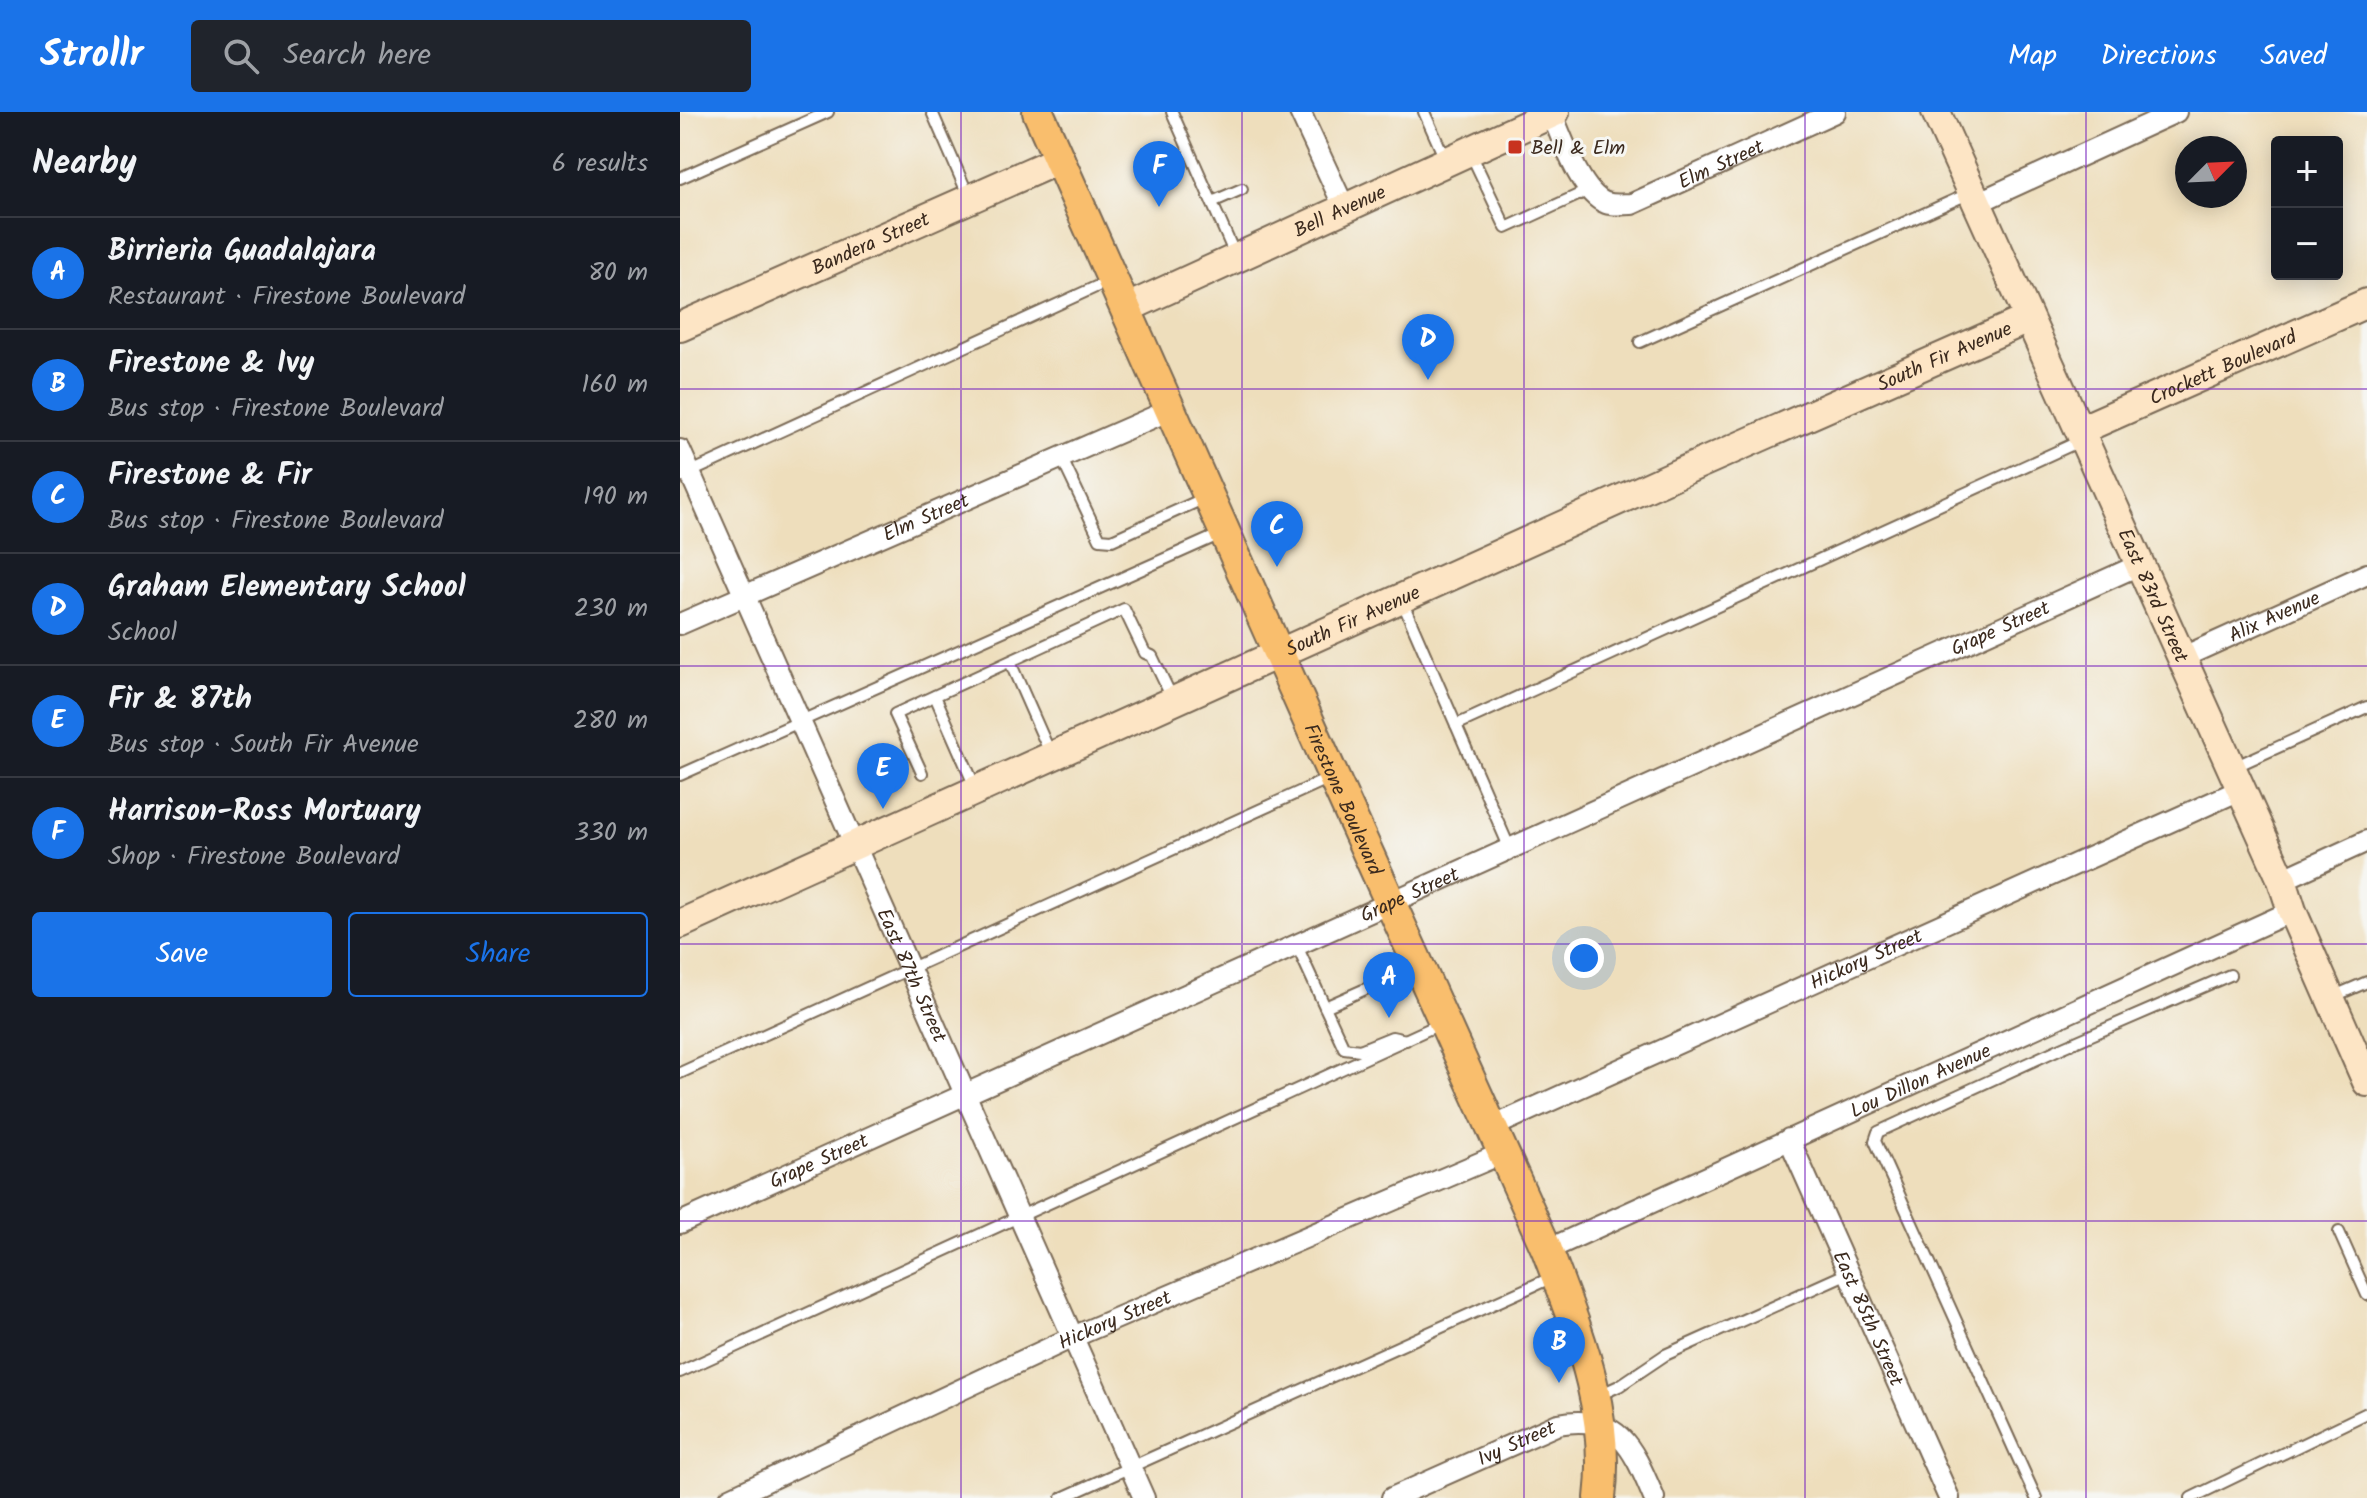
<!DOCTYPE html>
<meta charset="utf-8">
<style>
:root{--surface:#171b24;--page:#20242c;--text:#f1f3f6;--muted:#9ea1a6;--line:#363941;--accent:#1a73e8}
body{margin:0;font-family:Kalam,sans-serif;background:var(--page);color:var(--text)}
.controls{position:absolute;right:24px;top:24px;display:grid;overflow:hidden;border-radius:8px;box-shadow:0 4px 20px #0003}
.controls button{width:72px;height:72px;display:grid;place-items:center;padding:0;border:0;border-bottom:2px solid var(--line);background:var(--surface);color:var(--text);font:40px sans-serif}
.compass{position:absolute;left:1495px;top:24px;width:72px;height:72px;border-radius:50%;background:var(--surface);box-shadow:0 4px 20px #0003;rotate:66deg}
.you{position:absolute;left:904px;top:846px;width:28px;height:28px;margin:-20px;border:6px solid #fff;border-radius:50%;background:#1a73e8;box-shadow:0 0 0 12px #1a73e833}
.badge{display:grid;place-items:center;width:52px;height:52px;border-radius:50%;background:var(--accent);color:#fff;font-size:26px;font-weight:700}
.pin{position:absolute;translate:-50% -66px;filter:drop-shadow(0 2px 4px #0008)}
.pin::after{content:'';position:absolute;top:42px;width:28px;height:24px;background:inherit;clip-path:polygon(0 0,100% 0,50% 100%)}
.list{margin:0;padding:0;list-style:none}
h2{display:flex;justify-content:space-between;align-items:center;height:104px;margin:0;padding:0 32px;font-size:34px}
h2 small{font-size:26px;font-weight:400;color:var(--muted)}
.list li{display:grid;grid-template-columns:52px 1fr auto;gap:24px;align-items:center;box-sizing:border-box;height:112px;padding:0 32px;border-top:2px solid var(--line)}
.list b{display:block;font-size:30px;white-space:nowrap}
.list p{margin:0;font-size:26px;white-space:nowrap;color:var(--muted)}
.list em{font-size:26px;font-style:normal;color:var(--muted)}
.actions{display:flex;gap:16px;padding:24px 32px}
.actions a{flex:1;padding:18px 0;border:2px solid var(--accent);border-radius:8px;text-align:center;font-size:28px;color:var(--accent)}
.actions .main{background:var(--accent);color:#fff}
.icon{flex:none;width:44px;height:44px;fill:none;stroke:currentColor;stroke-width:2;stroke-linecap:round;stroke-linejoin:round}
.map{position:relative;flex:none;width:1687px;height:1386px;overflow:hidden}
header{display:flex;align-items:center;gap:48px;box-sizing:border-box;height:112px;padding:0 40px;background:var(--accent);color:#fff}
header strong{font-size:38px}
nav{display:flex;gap:44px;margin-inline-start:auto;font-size:28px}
.search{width:560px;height:72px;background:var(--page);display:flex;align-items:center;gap:20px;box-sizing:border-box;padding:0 28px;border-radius:8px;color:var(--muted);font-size:30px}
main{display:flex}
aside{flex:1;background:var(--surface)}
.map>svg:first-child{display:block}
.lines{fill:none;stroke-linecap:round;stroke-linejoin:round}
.lane-casing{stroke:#7a6955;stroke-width:14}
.street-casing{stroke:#7a6955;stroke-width:24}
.secondary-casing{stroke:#7a6955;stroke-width:32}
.primary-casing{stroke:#7a6955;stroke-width:34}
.lane{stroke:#fff;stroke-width:10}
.street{stroke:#fff;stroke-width:20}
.secondary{stroke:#fde5c5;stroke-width:28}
.primary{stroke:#f9be6d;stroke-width:30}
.grid{fill:none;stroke:#7b2cbf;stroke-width:2;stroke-opacity:0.55}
.poi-dot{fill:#c8321e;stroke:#f6f6f2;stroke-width:3}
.labels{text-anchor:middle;stroke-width:6;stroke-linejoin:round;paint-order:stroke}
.poi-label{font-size:20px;fill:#3b2a1e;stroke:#f6f6f2;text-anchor:start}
.street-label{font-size:20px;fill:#3b2a1e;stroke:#f6f6f2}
</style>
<header>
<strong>Strollr</strong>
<div class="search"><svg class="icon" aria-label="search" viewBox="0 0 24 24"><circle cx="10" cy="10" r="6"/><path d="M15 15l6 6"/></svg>Search here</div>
<nav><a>Map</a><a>Directions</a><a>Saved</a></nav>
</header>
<main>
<aside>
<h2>Nearby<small>6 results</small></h2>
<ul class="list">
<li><span class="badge">A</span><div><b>Birrieria Guadalajara</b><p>Restaurant · Firestone Boulevard</p></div><em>80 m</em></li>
<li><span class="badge">B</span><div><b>Firestone &amp; Ivy</b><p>Bus stop · Firestone Boulevard</p></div><em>160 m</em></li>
<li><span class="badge">C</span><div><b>Firestone &amp; Fir</b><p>Bus stop · Firestone Boulevard</p></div><em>190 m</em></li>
<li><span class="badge">D</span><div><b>Graham Elementary School</b><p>School</p></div><em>230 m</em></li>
<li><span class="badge">E</span><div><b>Fir &amp; 87th</b><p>Bus stop · South Fir Avenue</p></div><em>280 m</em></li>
<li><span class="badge">F</span><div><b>Harrison-Ross Mortuary</b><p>Shop · Firestone Boulevard</p></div><em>330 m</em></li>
</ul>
<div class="actions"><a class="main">Save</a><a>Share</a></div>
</aside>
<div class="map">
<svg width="1687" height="1386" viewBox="0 0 1687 1386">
<rect width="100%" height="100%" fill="#f6f6f2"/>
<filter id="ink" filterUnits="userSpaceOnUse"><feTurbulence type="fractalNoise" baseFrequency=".0125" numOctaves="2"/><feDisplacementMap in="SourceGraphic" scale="16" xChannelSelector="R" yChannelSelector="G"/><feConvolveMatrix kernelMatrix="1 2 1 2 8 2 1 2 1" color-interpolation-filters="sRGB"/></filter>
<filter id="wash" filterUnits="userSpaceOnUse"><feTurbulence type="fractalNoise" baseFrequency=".006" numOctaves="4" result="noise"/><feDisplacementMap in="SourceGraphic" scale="32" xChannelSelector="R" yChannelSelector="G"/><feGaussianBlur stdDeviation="1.8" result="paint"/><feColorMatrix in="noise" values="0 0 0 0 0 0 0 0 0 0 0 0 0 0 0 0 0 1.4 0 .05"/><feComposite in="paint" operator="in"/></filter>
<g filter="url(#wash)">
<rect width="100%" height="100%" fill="#eedebc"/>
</g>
<g filter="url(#ink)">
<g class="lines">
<!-- lane casing -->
<g class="lane-casing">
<g id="lane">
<polyline points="252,0 289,85"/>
<polyline points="492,0 556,145"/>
<polyline points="744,0 766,49"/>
<polyline points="791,42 826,116 909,78"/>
<polyline points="0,66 148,0"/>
<polyline points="532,90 562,77"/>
<polyline points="960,230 1290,81"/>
<polyline points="381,345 420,427 432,428 527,385"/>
<polyline points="0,365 431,168"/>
<polyline points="722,489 830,737"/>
<polyline points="330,550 371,643"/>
<polyline points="255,584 296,677"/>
<polyline points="776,613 1400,329"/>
<polyline points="1554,655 1687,595"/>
<polyline points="242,661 215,602 444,497 465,541 472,544 493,588"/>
<polyline points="0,663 543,421"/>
<polyline points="617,834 645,895 735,855"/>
<polyline points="1652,885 1687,870"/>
<polyline points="645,895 664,936 680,938 712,925 726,928"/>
<polyline points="0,961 650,666"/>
<polyline points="1659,1120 1687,1183"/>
<polyline points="0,1260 762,911"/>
<polyline points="919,1283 939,1274 985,1243 1168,1161"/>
<polyline points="382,1386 875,1164"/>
<polyline points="1356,1386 1195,1029 1198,1020 1379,937 1550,863"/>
<polyline points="1511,1386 1687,1301"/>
</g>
</g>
<!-- street casing -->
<g class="street-casing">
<g id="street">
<polyline points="620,0 664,95"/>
<path id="s1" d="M871,0c11,25 29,81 55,91 9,3 17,1 26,1l203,-92"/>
<polyline points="1297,91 1496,0"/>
<path id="s2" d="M0,338l464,1048"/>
<path id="s3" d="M0,512l490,-214"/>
<path id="s4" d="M1501,546l186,-84"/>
<polyline points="1602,768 1687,729"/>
<path id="s5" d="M812,1015l748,-337"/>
<path id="s6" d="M1109,1027l160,359"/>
<path id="s7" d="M0,1111l1459,-658"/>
<path id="s8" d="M867,1138l745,-339"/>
<path id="s9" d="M50,1386l343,-161 430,-184"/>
<path id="s10" d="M712,1386l166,-74c62,-11 75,25 96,74"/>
</g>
</g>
<!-- secondary casing -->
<g class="secondary-casing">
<g id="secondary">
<path id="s11" d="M1256,0l346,768 10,31 75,171"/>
<path id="s12" d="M445,197l430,-197"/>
<path id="s13" d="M0,215l380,-168"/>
<path id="s14" d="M1400,318l287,-127"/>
<path id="s15" d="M0,812l1001,-452 347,-153"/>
</g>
</g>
<!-- primary casing -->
<g class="primary-casing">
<g id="primary">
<path id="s16" d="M358,0l283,637 226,501c30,81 64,159 53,248"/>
</g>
</g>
<!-- lane -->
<use href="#lane" class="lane"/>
<!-- street -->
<use href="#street" class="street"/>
<!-- secondary -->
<use href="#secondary" class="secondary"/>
<!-- primary -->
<use href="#primary" class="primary"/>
</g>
</g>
<!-- grid -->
<path class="grid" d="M281,0v1386M562,0v1386M844,0v1386M1125,0v1386M1406,0v1386M0,277h1687M0,554h1687M0,832h1687M0,1109h1687"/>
<!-- markers -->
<rect class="poi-dot" x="827" y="27" width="16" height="16" rx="4"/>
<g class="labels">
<!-- poi labels -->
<g class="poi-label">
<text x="851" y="42">Bell &amp; Elm</text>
</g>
<!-- street labels -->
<g class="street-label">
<text dy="7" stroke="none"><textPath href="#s1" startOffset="232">Elm Street</textPath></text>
<text dy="7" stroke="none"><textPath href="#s12" startOffset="236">Bell Avenue</textPath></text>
<text dy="7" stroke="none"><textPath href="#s13" startOffset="208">Bandera Street</textPath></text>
<text dy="7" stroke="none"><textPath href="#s15" startOffset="1386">South Fir Avenue</textPath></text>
<text dy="7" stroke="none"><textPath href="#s14" startOffset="156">Crockett Boulevard</textPath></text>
<text dy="7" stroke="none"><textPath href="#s3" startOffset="268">Elm Street</textPath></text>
<text dy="7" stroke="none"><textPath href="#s11" startOffset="530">East 83rd Street</textPath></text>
<text dy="7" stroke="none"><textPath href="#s4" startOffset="102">Alix Avenue</textPath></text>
<text dy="7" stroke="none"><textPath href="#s15" startOffset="738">South Fir Avenue</textPath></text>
<text dy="7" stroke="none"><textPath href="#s7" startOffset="1448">Grape Street</textPath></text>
<text dy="7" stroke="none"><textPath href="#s16" startOffset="752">Firestone Boulevard</textPath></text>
<text dy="7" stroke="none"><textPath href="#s7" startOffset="800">Grape Street</textPath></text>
<text dy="7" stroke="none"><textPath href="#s5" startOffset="410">Hickory Street</textPath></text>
<text dy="7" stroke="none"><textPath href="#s2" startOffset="574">East 87th Street</textPath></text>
<text dy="7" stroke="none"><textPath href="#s8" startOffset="410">Lou Dillon Avenue</textPath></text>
<text dy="7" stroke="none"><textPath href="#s7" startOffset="152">Grape Street</textPath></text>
<text dy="7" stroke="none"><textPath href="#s6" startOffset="196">East 85th Street</textPath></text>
<text dy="7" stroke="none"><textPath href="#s9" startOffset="424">Hickory Street</textPath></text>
<text dy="7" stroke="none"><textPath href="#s10" startOffset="136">Ivy Street</textPath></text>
</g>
</g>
</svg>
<div class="controls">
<button>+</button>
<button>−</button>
</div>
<svg class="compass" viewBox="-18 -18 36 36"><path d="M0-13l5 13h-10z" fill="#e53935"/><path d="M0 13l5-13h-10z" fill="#9ea1a6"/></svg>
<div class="you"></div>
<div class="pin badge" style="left:709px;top:906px">A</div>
<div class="pin badge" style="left:879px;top:1271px">B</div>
<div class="pin badge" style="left:597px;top:455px">C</div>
<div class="pin badge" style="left:748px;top:268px">D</div>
<div class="pin badge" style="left:203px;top:697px">E</div>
<div class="pin badge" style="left:479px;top:95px">F</div>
</div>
</main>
